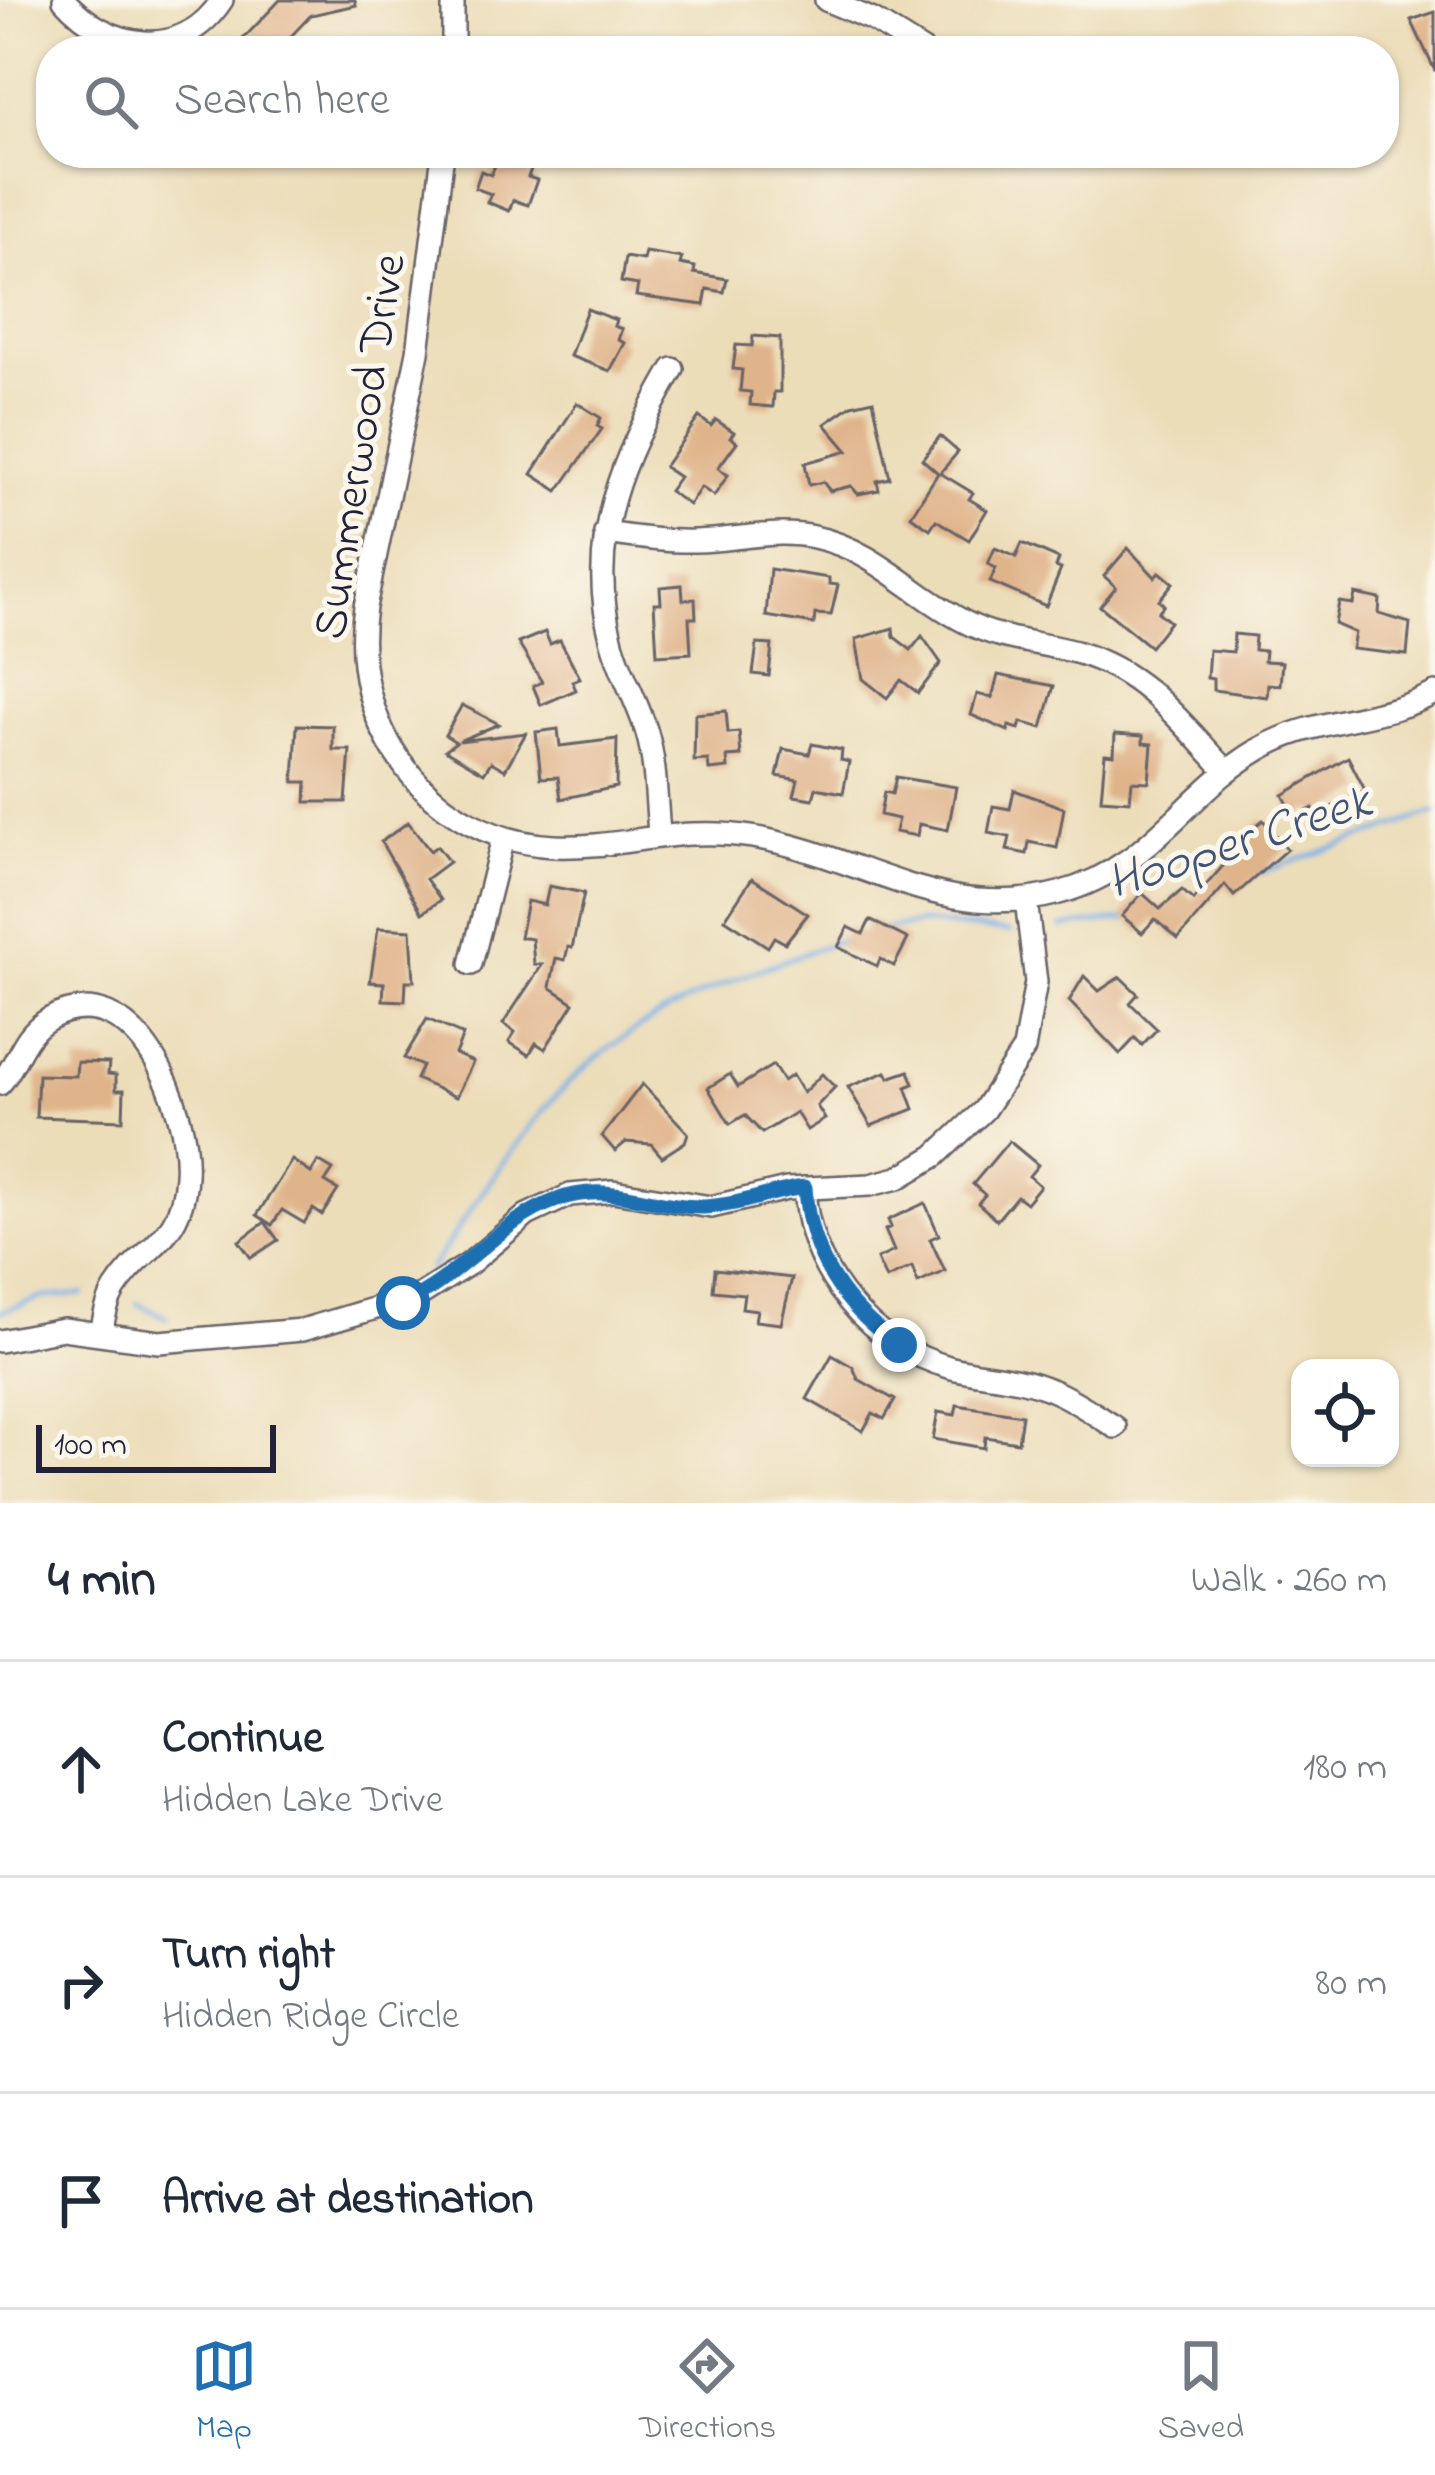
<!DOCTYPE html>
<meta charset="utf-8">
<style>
:root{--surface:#fff;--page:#f2f2f3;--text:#1f2937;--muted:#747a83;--line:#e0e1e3;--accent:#1f6fb2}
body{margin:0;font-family:"Indie Flower",sans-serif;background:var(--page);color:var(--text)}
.controls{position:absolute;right:36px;bottom:36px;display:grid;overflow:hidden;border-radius:24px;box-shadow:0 3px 9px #0004}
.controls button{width:108px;height:108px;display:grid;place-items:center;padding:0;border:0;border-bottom:3px solid var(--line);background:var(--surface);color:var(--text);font:60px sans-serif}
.scale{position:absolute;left:36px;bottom:30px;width:240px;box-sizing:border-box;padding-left:12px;border:6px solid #22223b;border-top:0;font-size:33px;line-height:42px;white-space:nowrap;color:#22223b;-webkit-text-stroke:9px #fbf7ec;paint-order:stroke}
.stop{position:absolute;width:36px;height:36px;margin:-27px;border:9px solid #1f6fb2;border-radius:50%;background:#fff}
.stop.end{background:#1f6fb2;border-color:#fff;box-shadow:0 3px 12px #0008}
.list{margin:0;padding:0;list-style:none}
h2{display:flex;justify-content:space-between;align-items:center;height:156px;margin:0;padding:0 48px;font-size:51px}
h2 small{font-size:39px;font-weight:400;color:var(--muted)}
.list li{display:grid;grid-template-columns:78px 1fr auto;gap:36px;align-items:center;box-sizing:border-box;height:216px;padding:0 48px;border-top:3px solid var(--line)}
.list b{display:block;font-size:45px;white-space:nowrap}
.list p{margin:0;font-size:39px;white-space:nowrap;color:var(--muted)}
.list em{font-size:39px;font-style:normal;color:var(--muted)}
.icon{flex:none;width:66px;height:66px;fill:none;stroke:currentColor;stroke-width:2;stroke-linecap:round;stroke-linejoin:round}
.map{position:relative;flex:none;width:1435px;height:1503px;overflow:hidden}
.search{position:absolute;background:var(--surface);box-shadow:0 3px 9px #0004;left:36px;right:36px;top:36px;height:132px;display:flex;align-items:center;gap:30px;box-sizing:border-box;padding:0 42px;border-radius:48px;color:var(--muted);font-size:45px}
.sheet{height:804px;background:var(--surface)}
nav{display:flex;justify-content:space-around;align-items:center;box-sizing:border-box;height:168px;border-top:3px solid var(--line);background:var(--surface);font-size:33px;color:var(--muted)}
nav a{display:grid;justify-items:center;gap:6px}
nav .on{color:var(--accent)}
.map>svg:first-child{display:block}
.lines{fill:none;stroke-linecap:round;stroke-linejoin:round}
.stream{stroke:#77b1e7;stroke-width:4.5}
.building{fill:#e0b48b}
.minor-casing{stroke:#696367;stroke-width:26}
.minor{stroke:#fff;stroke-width:21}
.route{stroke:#1f6fb2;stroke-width:15}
.labels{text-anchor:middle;stroke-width:10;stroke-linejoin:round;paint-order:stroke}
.street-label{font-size:48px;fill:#22223b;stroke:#fbf7ec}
.water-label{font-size:51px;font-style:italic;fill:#405477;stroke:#fbf7ec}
</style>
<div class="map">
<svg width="1435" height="1503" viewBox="0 0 1435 1503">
<rect width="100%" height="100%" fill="#fbf7ec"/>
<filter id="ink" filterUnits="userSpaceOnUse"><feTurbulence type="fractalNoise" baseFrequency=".00833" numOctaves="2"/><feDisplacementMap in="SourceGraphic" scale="24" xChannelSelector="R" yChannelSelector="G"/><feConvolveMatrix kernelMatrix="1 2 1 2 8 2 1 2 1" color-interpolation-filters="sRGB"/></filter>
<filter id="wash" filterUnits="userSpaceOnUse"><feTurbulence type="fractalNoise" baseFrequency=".004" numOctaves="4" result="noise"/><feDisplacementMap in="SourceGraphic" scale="48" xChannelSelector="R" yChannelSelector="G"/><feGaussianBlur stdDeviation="2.7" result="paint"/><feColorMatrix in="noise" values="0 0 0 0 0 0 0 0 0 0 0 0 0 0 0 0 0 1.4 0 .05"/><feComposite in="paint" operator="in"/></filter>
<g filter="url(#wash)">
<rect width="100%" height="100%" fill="#ecddb9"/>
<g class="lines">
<!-- stream -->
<g class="stream">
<polyline points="1257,874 1435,812"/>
<polyline points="1062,927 1128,919"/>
<polyline points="884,929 923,923 1010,932"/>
<path d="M430,1269c41,-57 78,-120 125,-172 76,-85 185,-121 289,-158"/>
<polyline points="137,1303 167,1318"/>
<polyline points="0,1312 43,1297 83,1294"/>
</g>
</g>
<g id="blocks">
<!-- building -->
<g class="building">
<polygon points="280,0 355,0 356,5 311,15 277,51 263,45 256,51 243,39"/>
<polygon points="1435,12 1435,71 1411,20"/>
<polygon points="500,153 536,156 528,177 537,180 528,205 513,200 509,211 487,202 491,194 475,188 481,171 491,175"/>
<polygon points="645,252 682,258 680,264 695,267 694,273 727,279 724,292 707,289 704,305 636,296 638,285 621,282 625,257 643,260"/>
<polygon points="587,309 616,320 614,326 622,329 618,340 625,343 610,371 570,356"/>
<polygon points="753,336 780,338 780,392 774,392 773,407 750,405 751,392 740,391 742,370 733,369 736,345 752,346"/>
<polygon points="873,400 890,478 877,481 879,490 858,494 851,486 830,491 823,482 809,485 805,463 848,451 825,424 852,405"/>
<polygon points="577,403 601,418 597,426 602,429 558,491 532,474"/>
<polygon points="699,417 711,426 716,420 734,432 730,437 737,442 718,468 728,475 714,496 701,487 689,505 669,491 679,477 664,467"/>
<polygon points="940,436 958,452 940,473 973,493 969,499 987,510 969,540 936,520 930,529 911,516 938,473 922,459"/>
<polygon points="1022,543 1059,559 1056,567 1061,569 1046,606 990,582 996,568 988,564 995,548 1016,557"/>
<polygon points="1128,548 1155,577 1160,572 1173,583 1159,600 1164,605 1158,612 1170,622 1150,647 1100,606 1116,587 1104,576"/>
<polygon points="770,569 829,578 829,584 838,585 831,615 815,614 814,624 766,616"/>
<polygon points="682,585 683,600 695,599 696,618 689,618 691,653 657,655 654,603 661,603 660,587"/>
<polygon points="1355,594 1380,599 1379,614 1410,623 1407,655 1352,649 1355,633 1335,624 1339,602 1353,604"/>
<polygon points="893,628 894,637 911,650 922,636 941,663 918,693 901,680 887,698 863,679 856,639"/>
<polygon points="545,632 550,644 560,640 580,678 572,681 576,690 541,705 533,686 542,682 518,643"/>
<polygon points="1234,634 1255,636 1254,650 1265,651 1264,661 1282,662 1280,685 1268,684 1267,697 1213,690 1213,679 1207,678 1209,650 1233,652"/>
<polygon points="757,644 772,645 769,676 753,674"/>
<polygon points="998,675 1054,686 1042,728 1021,722 1019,729 1009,726 1008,731 971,715 977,694 992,698"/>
<polygon points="462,705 499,724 459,741 526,733 505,770 491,762 484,773 445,750 456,742 445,735"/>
<polygon points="726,711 728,733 739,732 741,756 727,757 728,768 709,770 708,760 694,761 695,714"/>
<polygon points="297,725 333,726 333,750 350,750 346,802 306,802 307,782 294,782"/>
<polygon points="558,729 560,746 617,739 616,787 561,799 558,777 541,778 536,732"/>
<polygon points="1115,734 1143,736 1143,743 1152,744 1149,782 1132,781 1130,801 1101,799 1105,754 1114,755"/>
<polygon points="812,744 842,750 841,760 849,762 843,793 816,788 813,799 794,796 798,780 777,776 783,749 809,754"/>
<polygon points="1348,757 1365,790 1316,815 1313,808 1295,817 1283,795"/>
<polygon points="896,777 956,787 948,830 919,824 917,836 895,832 898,819 880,815 884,792 892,794"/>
<polygon points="1014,790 1064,808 1057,848 1029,842 1027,854 1007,850 1010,837 988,833 993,806 1010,809"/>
<polygon points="1263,820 1287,849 1234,896 1225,885 1178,939 1155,919 1142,933 1122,916 1142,893 1160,909 1182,890 1193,900 1229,859 1226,848"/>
<polygon points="408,822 430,851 437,846 449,862 426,879 441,900 422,913 381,842"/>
<polygon points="752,878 808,914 785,943 774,937 768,947 725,919"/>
<polygon points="549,886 584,893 572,948 568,947 565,960 556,958 550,987 574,1003 545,1049 536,1043 529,1055 509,1042 515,1032 503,1024 542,965 534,964 532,939 520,937 527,901 545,905"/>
<polygon points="870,920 908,939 894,966 880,959 877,966 838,947 848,927 863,934"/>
<polygon points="378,928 411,930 414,981 406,981 405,1001 383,1000 384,983 370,982"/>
<polygon points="1084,976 1099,991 1120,977 1138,994 1130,1003 1157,1029 1142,1045 1135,1038 1120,1054 1069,1001"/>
<polygon points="427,1019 463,1035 455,1054 473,1062 456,1097 416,1079 422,1066 404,1058"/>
<polygon points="77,1062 109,1063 108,1074 116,1075 116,1090 124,1090 123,1120 36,1117 38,1075 76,1076"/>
<polygon points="773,1065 783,1081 792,1075 803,1093 822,1074 835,1087 817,1106 825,1119 807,1130 796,1112 762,1133 745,1115 730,1124 708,1088 730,1074 738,1087"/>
<polygon points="909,1071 914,1084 906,1087 914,1109 871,1126 848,1087 886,1072 889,1078"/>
<polygon points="642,1084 688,1133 685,1142 662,1157 651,1144 626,1142 615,1151 602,1136"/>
<polygon points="1009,1141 1038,1165 1029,1176 1040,1186 1026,1203 1017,1196 997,1220 978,1203 985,1195 973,1184"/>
<polygon points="292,1160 311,1173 318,1161 333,1170 325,1182 338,1190 322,1215 313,1209 304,1223 282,1210 272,1225 257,1215"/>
<polygon points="925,1203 939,1235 930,1239 945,1271 918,1283 912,1267 886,1279 877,1259 894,1251 885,1230 891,1227 888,1220"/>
<polygon points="265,1222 278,1240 251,1258 239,1241"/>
<polygon points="715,1269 792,1278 781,1324 755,1321 757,1310 742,1308 744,1294 713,1291"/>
<polygon points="832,1355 853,1367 858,1379 895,1400 884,1419 873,1413 863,1431 807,1399"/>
<polygon points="957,1405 1022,1415 1018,1442 985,1437 984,1448 933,1439 938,1412 955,1415"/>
</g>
</g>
</g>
<g filter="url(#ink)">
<use href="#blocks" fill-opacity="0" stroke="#696367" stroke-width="3"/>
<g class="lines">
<!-- minor casing -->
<g class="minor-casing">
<g id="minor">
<path d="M64,0c44,49 117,63 158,0"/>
<polyline points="453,0 453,51"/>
<polyline points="826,0 873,20 923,51"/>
<path d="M443,153l-25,199 -53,255c-18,119 65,233 189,239 68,3 122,-21 198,-9 110,18 190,87 307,56 96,-25 130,-109 212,-150 53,-26 112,-23 164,-50"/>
<path d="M605,533c30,4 61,9 91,8 41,-1 77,-12 118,-4 62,13 98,58 151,85 36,19 75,20 114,31 67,20 102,70 148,118"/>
<path d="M659,833c-3,-33 -3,-69 -12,-100 -10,-33 -28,-62 -36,-95 -26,-99 13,-185 62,-269"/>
<polyline points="471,964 503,838"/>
<path d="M0,1084c19,-22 21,-49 49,-65 87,-48 142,91 137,157 -4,66 -43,69 -71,113 -8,13 -11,29 -14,44"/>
<path d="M804,1188c5,85 65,157 148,180 33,8 67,8 99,22 23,9 43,24 64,37"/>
<polyline points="0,1341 63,1329 159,1342 302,1330 420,1295 469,1264 527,1215 570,1195 613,1191 711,1207 787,1189 870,1185 898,1178 935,1156 984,1110 1024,1049 1036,982 1026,900"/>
</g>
</g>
<!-- minor -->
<use href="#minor" class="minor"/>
</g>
</g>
<g class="lines" filter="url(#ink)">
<!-- route -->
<path class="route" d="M403,1303c58,-25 95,-82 154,-103 52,-20 95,8 147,7 35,-1 66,-16 101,-20 3,67 39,121 94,158"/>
</g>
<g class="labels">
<!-- street labels -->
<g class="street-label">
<text transform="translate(357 446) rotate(-81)" y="17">Summerwood Drive</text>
</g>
<!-- water labels -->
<g class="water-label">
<text transform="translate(1238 839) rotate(-18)" y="18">Hooper Creek</text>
</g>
</g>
</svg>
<div class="controls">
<button><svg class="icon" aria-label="locate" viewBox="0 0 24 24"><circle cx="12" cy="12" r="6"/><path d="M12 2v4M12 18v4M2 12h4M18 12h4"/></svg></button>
</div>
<div class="scale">100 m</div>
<div class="stop" style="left:403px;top:1303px"></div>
<div class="stop end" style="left:899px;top:1345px"></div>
<div class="search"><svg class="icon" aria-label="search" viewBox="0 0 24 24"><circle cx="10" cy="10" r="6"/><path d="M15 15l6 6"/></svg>Search here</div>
</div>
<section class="sheet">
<h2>4 min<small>Walk · 260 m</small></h2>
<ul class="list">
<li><svg class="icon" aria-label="ahead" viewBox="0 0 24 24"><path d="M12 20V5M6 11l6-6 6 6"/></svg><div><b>Continue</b><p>Hidden Lake Drive</p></div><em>180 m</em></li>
<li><svg class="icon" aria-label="right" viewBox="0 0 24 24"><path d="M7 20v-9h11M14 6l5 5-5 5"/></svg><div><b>Turn right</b><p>Hidden Ridge Circle</p></div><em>80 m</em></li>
<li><svg class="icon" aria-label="arrive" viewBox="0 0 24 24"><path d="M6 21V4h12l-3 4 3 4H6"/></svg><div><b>Arrive at destination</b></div></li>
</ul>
</section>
<nav>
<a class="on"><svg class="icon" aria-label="map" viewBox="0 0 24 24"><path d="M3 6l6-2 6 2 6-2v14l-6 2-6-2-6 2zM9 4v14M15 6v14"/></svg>Map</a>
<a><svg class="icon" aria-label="directions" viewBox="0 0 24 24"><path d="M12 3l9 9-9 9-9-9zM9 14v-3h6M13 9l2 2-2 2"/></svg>Directions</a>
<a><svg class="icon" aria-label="saved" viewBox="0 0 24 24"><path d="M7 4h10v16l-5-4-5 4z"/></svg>Saved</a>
</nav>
